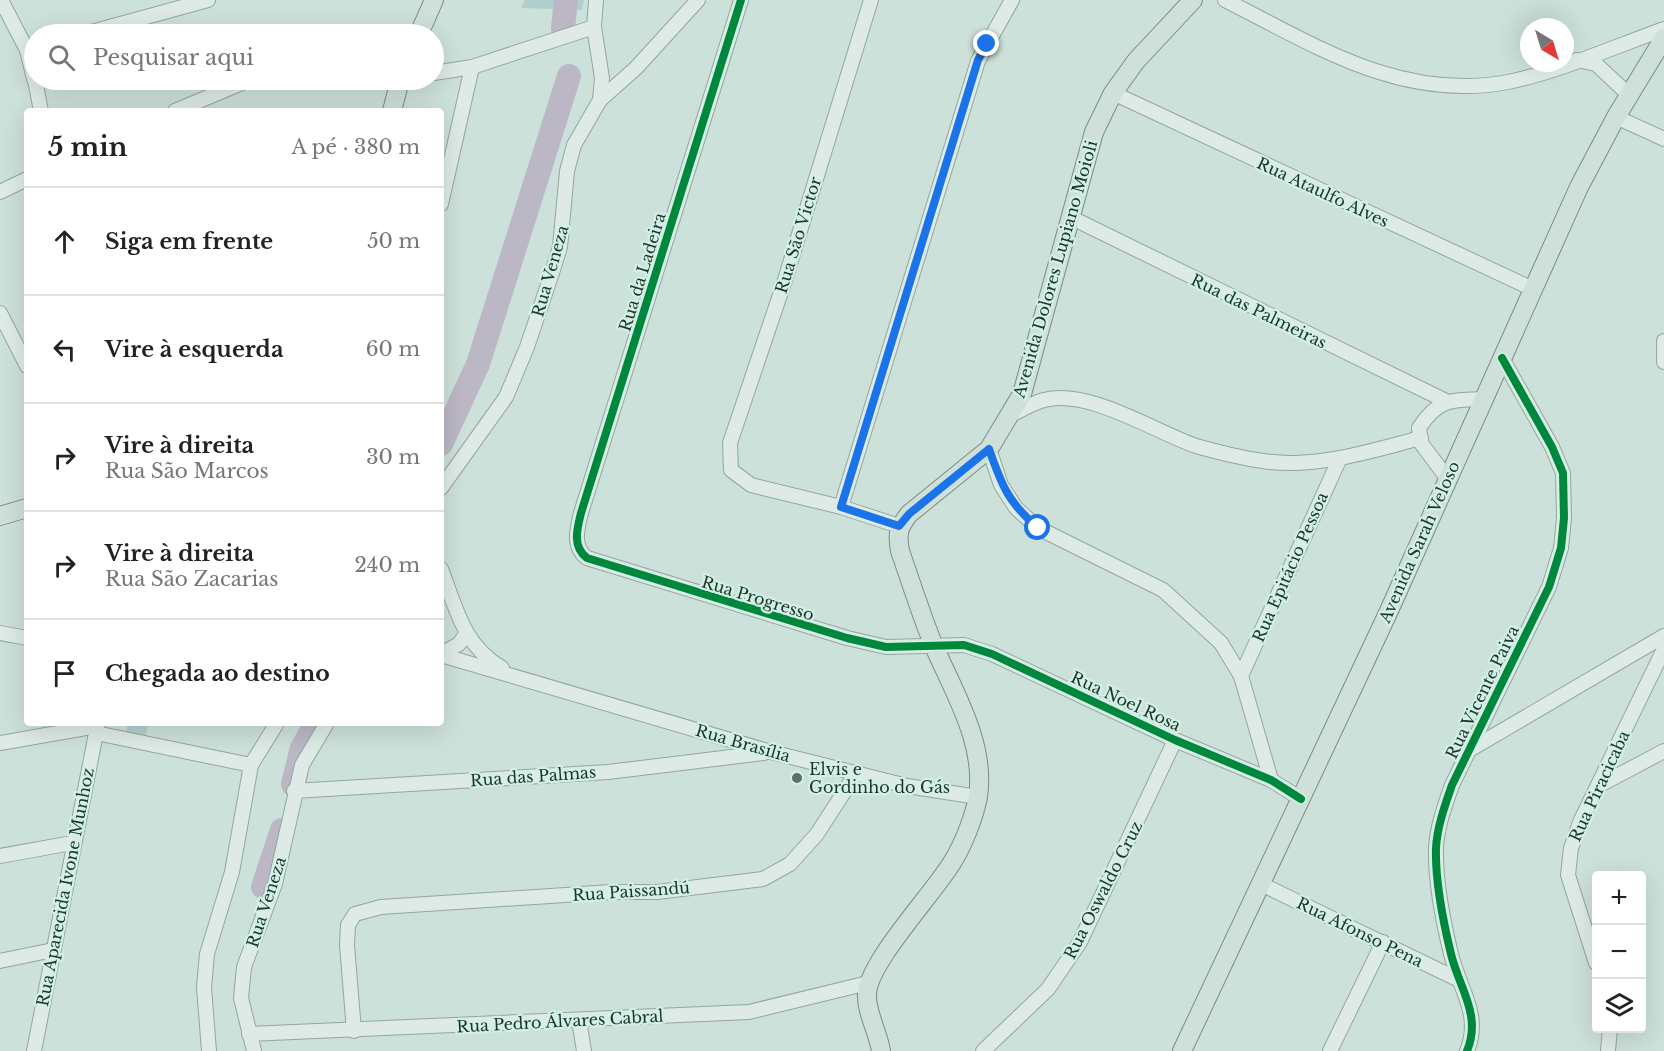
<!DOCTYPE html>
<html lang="pt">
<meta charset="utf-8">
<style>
:root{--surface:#fff;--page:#f2f2f2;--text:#222;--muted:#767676;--line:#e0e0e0}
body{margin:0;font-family:"Libre Baskerville",serif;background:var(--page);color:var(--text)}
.controls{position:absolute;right:18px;bottom:18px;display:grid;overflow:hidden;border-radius:6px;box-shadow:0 6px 24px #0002}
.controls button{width:54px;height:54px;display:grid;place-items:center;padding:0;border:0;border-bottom:2px solid var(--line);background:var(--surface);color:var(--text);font:30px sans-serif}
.compass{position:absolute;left:1520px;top:18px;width:54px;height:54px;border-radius:50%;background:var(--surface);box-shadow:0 6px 24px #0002;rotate:142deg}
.stop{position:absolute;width:18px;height:18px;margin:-14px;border:4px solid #1a73e8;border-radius:50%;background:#fff}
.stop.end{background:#1a73e8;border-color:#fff;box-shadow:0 2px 6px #0008}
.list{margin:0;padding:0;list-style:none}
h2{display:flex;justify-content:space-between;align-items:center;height:78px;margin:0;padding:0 24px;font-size:26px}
h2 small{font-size:20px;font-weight:400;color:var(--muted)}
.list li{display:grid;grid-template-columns:39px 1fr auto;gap:18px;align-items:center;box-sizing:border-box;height:108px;padding:0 24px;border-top:2px solid var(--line)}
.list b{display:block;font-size:22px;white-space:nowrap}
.list p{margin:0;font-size:20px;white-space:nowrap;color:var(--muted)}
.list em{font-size:20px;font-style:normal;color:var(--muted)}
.icon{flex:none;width:33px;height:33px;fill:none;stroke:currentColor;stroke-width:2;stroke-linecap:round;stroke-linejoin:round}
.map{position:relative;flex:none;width:1664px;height:1051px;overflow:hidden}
.search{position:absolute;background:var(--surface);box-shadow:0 6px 24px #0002;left:24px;top:24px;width:420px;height:66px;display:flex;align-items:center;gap:15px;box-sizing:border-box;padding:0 21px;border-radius:33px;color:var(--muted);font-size:22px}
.panel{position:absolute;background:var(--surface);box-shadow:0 6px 24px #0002;left:24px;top:108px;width:420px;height:618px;border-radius:6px}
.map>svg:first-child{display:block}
.green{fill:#b0d0cf}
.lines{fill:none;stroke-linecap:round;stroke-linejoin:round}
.river{stroke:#bbb7c5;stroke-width:24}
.minor-casing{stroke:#95a69e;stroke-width:16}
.major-casing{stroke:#7c8c84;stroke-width:20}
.minor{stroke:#ddeae5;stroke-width:14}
.major{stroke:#cfe0da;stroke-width:18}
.cycleway-casing{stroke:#d2f1e6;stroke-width:11}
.cycleway{stroke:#00873e;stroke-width:8}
.route{stroke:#1a73e8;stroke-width:8}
.poi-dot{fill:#5c7065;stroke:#d2f1e6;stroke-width:2}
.labels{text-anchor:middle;stroke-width:4.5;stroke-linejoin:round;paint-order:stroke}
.street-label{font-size:16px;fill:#1f3327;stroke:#d2f1e6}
.poi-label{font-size:16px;fill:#1f3327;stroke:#d2f1e6;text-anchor:start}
</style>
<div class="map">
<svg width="1664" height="1051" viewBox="0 0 1664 1051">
<rect width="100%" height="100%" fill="#cce1d9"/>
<!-- green -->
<g class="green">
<polygon points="525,0 584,0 582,10 521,8"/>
<polygon points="128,723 149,723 145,736 126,732"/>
</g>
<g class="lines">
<!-- river -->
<g class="river">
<polyline points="563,28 566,0"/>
<polyline points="441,444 478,364 569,76"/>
<polyline points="293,784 302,748 316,723"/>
<polyline points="263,887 282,830"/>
</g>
<!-- minor casing -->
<g class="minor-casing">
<g id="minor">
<polyline points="1,0 27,50 34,79"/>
<path d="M741,0l-160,513c-4,16 -9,34 6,45l260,80 39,9 78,-2 28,9 183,86 96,40 30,19"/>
<polyline points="871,0 784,283 730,443 731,470 751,485 841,507 899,526"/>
<path d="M1225,0c91,46 177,102 283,82 50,-10 108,-36 156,-53"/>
<polyline points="84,34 208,0"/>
<polyline points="1577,60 1596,64 1629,95"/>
<polyline points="434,73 472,67 594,27"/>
<polyline points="35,80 41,111"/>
<polyline points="1113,93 1533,289"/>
<polyline points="600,100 636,68 698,0"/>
<polyline points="175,111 244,82 257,80"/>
<polyline points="1616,117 1664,139"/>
<polyline points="0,192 27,179"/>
<polyline points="441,204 472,67"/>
<polyline points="1072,218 1448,402"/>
<polyline points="0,313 27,366"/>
<polyline points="1664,341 1664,362"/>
<path d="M1011,415c10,-5 22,-12 33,-15 44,-12 111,32 152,46 21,6 45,12 67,15 53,8 107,-10 158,-23"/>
<polyline points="989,449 1001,485 1016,508 1038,528 1163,590 1221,643 1241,676 1271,780"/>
<path d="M1447,478l-26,-35 -2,-15c19,-29 31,-28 64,-29"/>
<polyline points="441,488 506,397 527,347 552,273 560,247 567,171 574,145 600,100 602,78 594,27 596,0"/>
<polyline points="841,507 978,61 1012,0"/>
<path d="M441,569c16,41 22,76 61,99"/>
<polyline points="0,633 27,638"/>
<polyline points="441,654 459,644 466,634"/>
<polyline points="441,655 771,752 907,786 978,797"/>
<polyline points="1241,676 1340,458"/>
<polyline points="96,733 251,765"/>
<polyline points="0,743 97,726"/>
<polyline points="1471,749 1664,636"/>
<polyline points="1598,786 1664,751"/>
<polyline points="294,791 608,772 764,753"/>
<polyline points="0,856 72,843"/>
<polyline points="1261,884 1459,980"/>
<polyline points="0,961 53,950"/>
<polyline points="1596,963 1568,875 1571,848 1580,822 1664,649"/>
<polyline points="579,1020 584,1051"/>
<polyline points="354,1031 347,945 348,925 355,914 381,907 611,892 657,892 763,879 790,864 817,834 857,772"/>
<polyline points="249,1034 749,1012 868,983"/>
<polyline points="34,1051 98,723"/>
<polyline points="209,1051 204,987 207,954 232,872 251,765 277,723"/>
<polyline points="254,1051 241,998 244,967 275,884 302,765 327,723"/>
<polyline points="983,1051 1048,989 1080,942 1175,740"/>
<polyline points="1330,1051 1383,942"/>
<path d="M1467,1051c15,-36 -8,-63 -16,-97 -8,-33 -16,-73 -15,-106 1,-21 9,-43 16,-63l97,-198 12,-39 3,-30 -1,-45 -11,-26 -50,-89"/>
<polyline points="1608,1051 1610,1028"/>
</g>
</g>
<!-- major casing -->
<g class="major-casing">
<g id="major">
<polyline points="419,34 434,0"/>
<polyline points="392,111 400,80"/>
<polyline points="0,516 27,508"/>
<path d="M881,1051c-3,-19 -15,-39 -14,-57 1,-32 68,-102 86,-133 11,-18 21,-44 25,-64 8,-54 -24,-104 -44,-151 -13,-31 -23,-64 -34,-95 -3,-17 -2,-23 9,-37l80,-65 33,-55 72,-262 19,-39 23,-32 57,-61"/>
<polyline points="1182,1051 1388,613 1579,187 1616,117 1664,38"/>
</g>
</g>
<!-- minor -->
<use href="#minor" class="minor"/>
<!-- major -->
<use href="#major" class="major"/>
<!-- cycleway casing -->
<g class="cycleway-casing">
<g id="cycleway">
<path d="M741,0l-160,513c-4,16 -9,34 6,45l260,80 39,9 78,-2 28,9 183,86 96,40 30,19"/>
<path d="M1467,1051c15,-36 -8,-63 -16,-97 -8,-33 -16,-73 -15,-106 1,-21 9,-43 16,-63l97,-198 12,-39 3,-30 -1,-45 -11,-26 -50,-89"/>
</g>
</g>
<!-- cycleway -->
<use href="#cycleway" class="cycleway"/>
</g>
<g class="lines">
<!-- route -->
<path class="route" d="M987,44l-9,16 -137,447 58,19 10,-12 80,-65c13,37 19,53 49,79"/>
</g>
<!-- markers -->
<circle class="poi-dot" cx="797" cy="778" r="6"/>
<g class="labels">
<!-- street labels -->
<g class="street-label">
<text transform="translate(1323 192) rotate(25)" y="6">Rua Ataulfo Alves</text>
<text transform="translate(798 235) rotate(-73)" y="6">Rua São Victor</text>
<text transform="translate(1055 269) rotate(-74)" y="6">Avenida Dolores Lupiano Moioli</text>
<text transform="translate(550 271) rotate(-74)" y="6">Rua Veneza</text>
<text transform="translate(642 272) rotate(-73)" y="6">Rua da Ladeira</text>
<text transform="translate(1259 311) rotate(26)" y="6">Rua das Palmeiras</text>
<text transform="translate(1419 542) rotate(-66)" y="6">Avenida Sarah Veloso</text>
<text transform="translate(1290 567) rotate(-66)" y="6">Rua Epitácio Pessoa</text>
<text transform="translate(758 598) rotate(17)" y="6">Rua Progresso</text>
<text transform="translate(1482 692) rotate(-64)" y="6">Rua Vicente Paiva</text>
<text transform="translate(1126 701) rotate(25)" y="6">Rua Noel Rosa</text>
<text transform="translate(743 743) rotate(16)" y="6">Rua Brasília</text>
<text transform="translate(533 776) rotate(-4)" y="6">Rua das Palmas</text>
<text transform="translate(1599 786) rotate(-65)" y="6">Rua Piracicaba</text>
<text transform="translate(65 887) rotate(-79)" y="6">Rua Aparecida Ivone Munhoz</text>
<text transform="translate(1103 890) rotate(-63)" y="6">Rua Oswaldo Cruz</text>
<text transform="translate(631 891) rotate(-4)" y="6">Rua Paissandú</text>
<text transform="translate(266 902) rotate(-72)" y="6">Rua Veneza</text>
<text transform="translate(1360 932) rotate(26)" y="6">Rua Afonso Pena</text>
<text transform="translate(560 1021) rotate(-3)" y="6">Rua Pedro Álvares Cabral</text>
</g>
<!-- poi labels -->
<g class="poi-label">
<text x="809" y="775">Elvis e<tspan x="809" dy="18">Gordinho do Gás</tspan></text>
</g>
</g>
</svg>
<div class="controls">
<button>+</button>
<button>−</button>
<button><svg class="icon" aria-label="layers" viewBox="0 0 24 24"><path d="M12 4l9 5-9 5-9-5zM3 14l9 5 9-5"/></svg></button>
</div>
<svg class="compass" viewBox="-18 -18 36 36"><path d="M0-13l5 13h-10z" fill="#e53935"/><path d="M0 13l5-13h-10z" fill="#767676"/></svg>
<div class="stop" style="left:1038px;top:528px"></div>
<div class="stop end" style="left:987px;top:44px"></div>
<div class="search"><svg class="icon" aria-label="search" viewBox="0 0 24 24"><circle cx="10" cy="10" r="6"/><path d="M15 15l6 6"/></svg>Pesquisar aqui</div>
<section class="panel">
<h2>5 min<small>A pé · 380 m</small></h2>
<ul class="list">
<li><svg class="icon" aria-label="ahead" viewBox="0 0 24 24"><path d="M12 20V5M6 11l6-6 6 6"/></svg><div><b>Siga em frente</b></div><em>50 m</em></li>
<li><svg class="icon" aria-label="left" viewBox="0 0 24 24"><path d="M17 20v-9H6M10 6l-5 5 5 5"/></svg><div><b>Vire à esquerda</b></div><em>60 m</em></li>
<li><svg class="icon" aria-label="right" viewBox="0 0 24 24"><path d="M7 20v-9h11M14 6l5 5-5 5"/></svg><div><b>Vire à direita</b><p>Rua São Marcos</p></div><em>30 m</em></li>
<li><svg class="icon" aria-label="right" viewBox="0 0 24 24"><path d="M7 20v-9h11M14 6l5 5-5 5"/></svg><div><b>Vire à direita</b><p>Rua São Zacarias</p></div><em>240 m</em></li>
<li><svg class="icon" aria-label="arrive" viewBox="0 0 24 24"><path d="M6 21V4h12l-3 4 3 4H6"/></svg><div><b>Chegada ao destino</b></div></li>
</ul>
</section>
</div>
